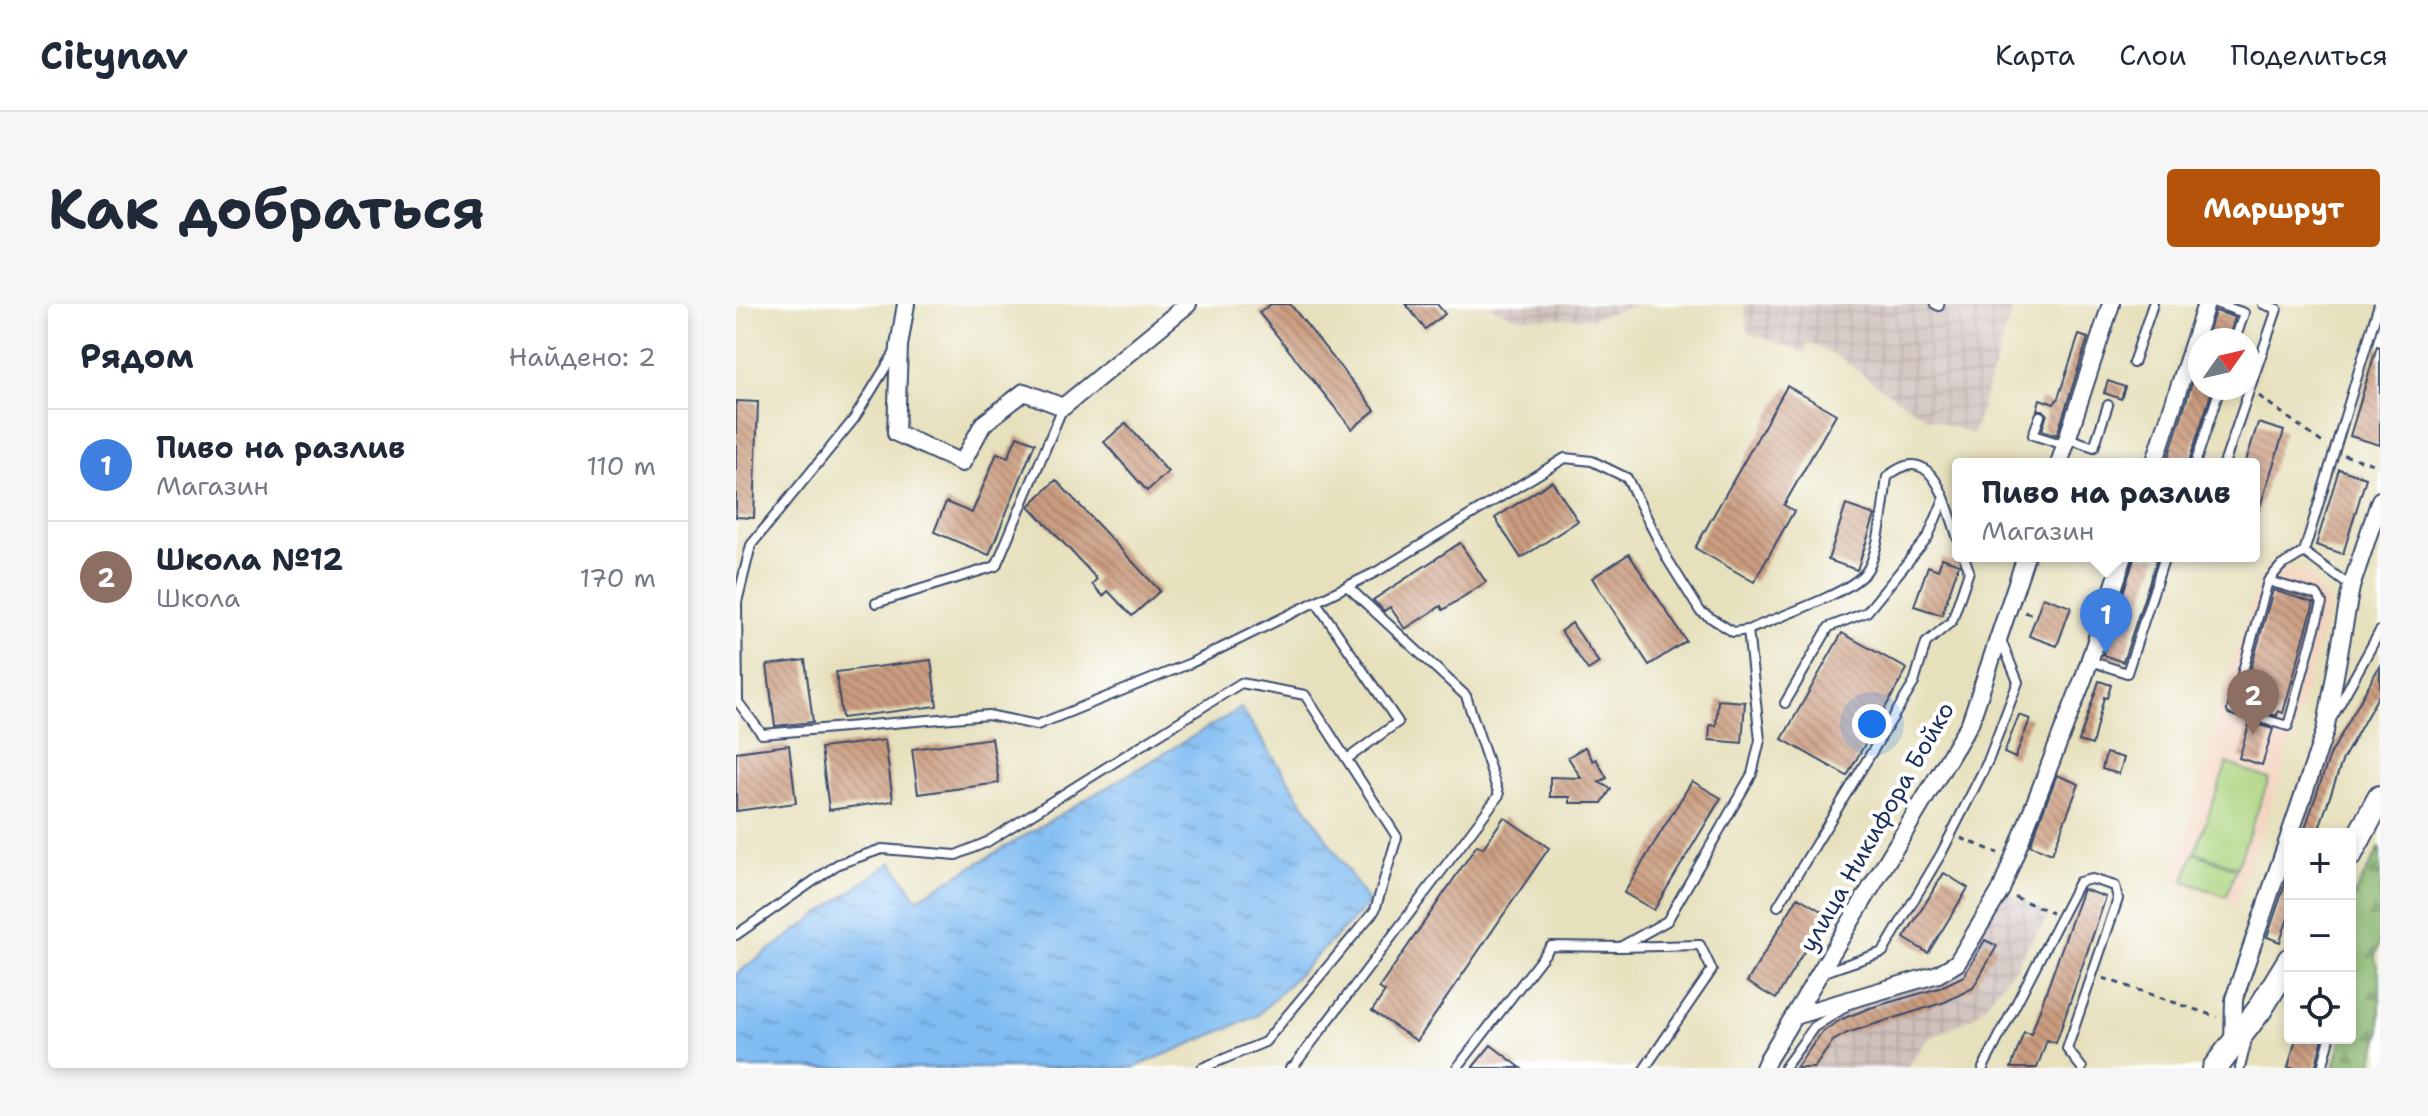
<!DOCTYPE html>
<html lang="ru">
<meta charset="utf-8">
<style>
:root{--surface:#fff;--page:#f6f6f7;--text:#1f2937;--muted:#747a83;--line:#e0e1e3;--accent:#b45309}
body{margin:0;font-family:"Shantell Sans",sans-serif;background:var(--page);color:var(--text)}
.controls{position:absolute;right:24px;bottom:24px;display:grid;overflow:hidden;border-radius:8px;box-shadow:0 4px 12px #0003}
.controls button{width:72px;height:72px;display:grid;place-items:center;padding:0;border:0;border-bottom:2px solid var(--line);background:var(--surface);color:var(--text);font:40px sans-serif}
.compass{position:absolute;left:1452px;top:24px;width:72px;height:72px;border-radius:50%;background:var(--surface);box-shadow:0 4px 12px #0003;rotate:56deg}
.you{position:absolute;left:1136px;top:420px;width:28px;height:28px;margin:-20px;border:6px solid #fff;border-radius:50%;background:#1a73e8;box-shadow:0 0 0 12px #1a73e833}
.badge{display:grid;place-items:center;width:52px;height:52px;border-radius:50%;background:var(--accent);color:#fff;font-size:26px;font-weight:700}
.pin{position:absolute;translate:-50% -66px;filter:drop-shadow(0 2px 4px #0008)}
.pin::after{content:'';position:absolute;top:42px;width:28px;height:24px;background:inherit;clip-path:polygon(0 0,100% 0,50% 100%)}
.popup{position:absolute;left:1216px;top:154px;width:308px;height:104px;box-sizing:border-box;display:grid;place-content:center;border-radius:8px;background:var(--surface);filter:drop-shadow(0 2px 6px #0005);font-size:26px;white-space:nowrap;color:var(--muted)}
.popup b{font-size:30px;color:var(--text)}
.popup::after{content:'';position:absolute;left:50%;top:100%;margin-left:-16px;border:16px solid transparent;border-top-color:var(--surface)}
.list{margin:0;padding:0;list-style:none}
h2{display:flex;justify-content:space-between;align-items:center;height:104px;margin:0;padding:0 32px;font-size:34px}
h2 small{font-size:26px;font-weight:400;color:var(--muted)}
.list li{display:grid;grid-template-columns:52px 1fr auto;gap:24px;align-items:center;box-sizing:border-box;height:112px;padding:0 32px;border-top:2px solid var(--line)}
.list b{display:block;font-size:30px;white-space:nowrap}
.list p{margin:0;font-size:26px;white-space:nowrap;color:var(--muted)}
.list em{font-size:26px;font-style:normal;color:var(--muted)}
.icon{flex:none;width:44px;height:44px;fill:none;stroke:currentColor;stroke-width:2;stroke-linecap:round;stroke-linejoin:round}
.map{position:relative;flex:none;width:1644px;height:764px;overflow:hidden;border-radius:8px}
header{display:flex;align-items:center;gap:48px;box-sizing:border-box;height:112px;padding:0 40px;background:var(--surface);border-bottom:2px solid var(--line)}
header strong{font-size:38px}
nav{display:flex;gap:44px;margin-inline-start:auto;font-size:28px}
.intro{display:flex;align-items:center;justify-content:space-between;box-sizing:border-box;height:192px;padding:0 48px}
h1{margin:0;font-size:56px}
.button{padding:20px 36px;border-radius:8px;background:var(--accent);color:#fff;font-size:28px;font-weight:700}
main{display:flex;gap:48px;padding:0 48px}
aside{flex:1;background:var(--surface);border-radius:8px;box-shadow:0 4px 12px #0003}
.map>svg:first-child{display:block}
.built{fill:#f3d4bf}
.industrial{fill:url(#industrial-grid)}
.grass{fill:#acd47f;stroke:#64826e;stroke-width:2}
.forest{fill:url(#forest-firs);stroke:#527266;stroke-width:2}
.water{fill:url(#water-ripples);stroke:#4e76a8;stroke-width:2}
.building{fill:url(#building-back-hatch)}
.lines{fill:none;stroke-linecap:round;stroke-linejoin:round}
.service-casing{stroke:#394a6c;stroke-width:12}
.minor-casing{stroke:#394a6c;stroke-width:20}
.secondary-casing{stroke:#394a6c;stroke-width:28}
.path{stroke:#394a6c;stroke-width:3;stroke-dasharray:6 6;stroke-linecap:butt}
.service{stroke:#fff;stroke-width:8}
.minor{stroke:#fff;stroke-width:16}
.secondary{stroke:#fff;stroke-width:24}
.labels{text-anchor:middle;stroke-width:8;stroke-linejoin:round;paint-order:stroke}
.street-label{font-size:24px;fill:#1b2f5e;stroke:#fff}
</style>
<header>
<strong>Citynav</strong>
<nav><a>Карта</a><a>Слои</a><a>Поделиться</a></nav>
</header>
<div class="intro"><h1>Как добраться</h1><a class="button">Маршрут</a></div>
<main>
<aside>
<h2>Рядом<small>Найдено: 2</small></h2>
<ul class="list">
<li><span class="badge" style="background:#3f7fe0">1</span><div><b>Пиво на разлив</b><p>Магазин</p></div><em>110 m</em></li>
<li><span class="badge" style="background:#8d6e63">2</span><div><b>Школа №12</b><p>Школа</p></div><em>170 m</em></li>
</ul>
</aside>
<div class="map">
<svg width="1644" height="764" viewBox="0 0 1644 764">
<defs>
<pattern id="industrial-grid" width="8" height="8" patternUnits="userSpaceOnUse" patternTransform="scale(2)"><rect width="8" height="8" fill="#cfc0bb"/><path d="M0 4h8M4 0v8" fill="none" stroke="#b1a5a3"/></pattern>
<pattern id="forest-firs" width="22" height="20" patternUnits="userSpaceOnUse" patternTransform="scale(2)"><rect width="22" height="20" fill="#89b66e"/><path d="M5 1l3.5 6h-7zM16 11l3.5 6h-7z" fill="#6f945e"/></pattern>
<pattern id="water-ripples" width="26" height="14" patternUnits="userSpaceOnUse" patternTransform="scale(2)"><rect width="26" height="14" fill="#80bcf2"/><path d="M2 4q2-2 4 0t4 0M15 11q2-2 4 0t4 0" fill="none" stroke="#6899c7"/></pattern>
<pattern id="building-back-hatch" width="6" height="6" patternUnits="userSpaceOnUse" patternTransform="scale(2)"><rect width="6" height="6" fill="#cb9c7f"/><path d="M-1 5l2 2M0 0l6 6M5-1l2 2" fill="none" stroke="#a4806b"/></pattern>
</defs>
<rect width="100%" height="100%" fill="#fff"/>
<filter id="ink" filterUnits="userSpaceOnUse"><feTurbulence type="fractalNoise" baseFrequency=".0125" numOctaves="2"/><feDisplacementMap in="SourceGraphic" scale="16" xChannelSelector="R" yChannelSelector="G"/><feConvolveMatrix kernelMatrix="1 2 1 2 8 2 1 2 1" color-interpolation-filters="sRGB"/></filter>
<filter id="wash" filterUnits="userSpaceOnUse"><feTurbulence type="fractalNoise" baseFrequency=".006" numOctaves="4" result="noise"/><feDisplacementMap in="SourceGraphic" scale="32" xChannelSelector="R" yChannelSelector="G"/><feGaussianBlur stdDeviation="1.8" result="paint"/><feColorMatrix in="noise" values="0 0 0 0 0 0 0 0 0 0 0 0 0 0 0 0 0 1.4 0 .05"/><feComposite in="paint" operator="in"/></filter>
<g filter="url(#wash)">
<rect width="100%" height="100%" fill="#e6e0bc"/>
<!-- built -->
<polygon class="built" points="1540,258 1550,266 1571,268 1594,301 1545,474 1499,600 1437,577 1488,388 1525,270 1531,261"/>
<!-- industrial -->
<g class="industrial">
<polygon points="749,0 903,0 857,14 783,14"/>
<polygon points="1009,0 1278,0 1237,130 1191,114 1136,78 1108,56 1076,40 1071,40 1070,49 1011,28"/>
<polygon points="1265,586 1315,609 1284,654 1281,664 1272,671 1250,701 1235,714 1193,734 1174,759 1173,764 1048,764 1078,723 1101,708 1221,659"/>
</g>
<!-- grass -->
<g class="grass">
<polygon points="1491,459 1533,475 1501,563 1459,548"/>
<polygon points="1458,549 1500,565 1490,593 1448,577"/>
</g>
<!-- forest -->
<polygon class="forest" points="1644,543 1644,635 1639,654 1644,674 1644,730 1635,764 1598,764 1606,734 1614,734 1614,598"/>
<!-- water -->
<polygon class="water" points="505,404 633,599 521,712 397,764 0,764 0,670 156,558 181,595"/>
<g id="blocks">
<!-- building -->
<g class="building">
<polygon points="535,0 554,0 639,106 616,125 523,9"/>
<polygon points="670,0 701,0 709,10 689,25"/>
<polygon points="1479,7 1499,13 1492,36 1470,36"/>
<polygon points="1343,31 1352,34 1321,131 1306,126 1311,110 1307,106 1301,106 1304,95 1318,100 1322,94"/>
<polygon points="1641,42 1644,43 1644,141 1614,132"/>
<polygon points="1464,54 1464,84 1477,84 1452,160 1430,160"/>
<polygon points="1372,77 1389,83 1385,95 1368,89"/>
<polygon points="1051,82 1100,110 1048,201 1058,207 1018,278 959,244"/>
<polygon points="0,97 22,98 18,214 0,213"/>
<polygon points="390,119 432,168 411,187 368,138"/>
<polygon points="1522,119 1548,127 1521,212 1518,212 1518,160 1509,160"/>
<polygon points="281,132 299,139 253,251 198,228 210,198 236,209 261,149 272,153"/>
<polygon points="1603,165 1630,174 1607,250 1580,241"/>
<polygon points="320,176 424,287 396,312 372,287 367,292 356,280 361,275 293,202"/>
<polygon points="816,177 842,217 785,254 759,214"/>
<polygon points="1110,201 1139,211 1121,266 1092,256"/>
<polygon points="724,239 750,278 707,306 705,302 669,325 654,303 648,307 637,296"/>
<polygon points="893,250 950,337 913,361 856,274"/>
<polygon points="1399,252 1422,252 1387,358 1367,351"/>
<polygon points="1206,254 1223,260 1206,311 1178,302 1192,262 1202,266"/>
<polygon points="1537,286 1578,299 1547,409 1542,407 1541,412 1518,405 1519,401 1510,398 1516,376 1512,375"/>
<polygon points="1307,293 1335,303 1321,342 1293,332"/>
<polygon points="836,319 863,359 852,366 825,327"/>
<polygon points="1106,329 1171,365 1111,472 1046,435"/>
<polygon points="69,356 77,418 39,422 31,361"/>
<polygon points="195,356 201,402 106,414 100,368"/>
<polygon points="1644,361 1644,389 1607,455 1581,530 1567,530 1594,451"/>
<polygon points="1363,377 1375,381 1371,394 1368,393 1356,441 1343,437"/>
<polygon points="982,396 1009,398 1006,439 973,436 974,421 980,422"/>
<polygon points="1283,411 1294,415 1279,454 1268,449"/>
<polygon points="1514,418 1537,425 1526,461 1503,454"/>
<polygon points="256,434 263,479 182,490 176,445"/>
<polygon points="149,436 157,497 93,506 85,444"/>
<polygon points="53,441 60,499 0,507 0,448"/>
<polygon points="849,443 857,457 860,455 871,474 863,478 875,485 866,499 834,499 834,493 814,493 814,473 845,474 832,453"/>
<polygon points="1370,449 1388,454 1383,470 1366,465"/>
<polygon points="1321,471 1343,480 1316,550 1294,541"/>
<polygon points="956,477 985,494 918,606 888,589"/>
<polygon points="768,513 813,544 681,737 636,707 649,688 643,684 741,541 747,544"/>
<polygon points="1208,569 1232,584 1192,649 1168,634"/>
<polygon points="1552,572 1554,608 1544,638 1531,633"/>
<polygon points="1347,585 1370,593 1320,739 1311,736 1301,764 1275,764 1288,728 1295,730"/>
<polygon points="1062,593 1090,610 1040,695 1011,678"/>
<polygon points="1249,636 1261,642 1237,684 1209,698 1111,729 1097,737 1078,764 1060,764 1086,728 1106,715 1134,704 1203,684 1228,672"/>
<polygon points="1560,734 1587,734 1579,764 1552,764"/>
<polygon points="755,741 785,764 736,764"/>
</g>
</g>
</g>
<g filter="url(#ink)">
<use href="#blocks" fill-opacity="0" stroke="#394a6c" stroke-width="2"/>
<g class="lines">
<!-- service casing -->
<g class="service-casing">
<g id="service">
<polyline points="1199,0 1203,2"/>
<polyline points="1482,0 1508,9 1499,36"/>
<path d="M159,48l-41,67 -103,126 -14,57 1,100 24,32 226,-19 49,10 154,-62 187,-92 187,-113 27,3 35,17 41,82 32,51 33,21 15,-2c29,-13 98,-35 117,-57 14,-16 19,-74 22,-96 46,-40 60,30 71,62"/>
<polyline points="1397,59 1417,0"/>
<polyline points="1304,112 1297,131 1329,141"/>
<polyline points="1332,134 1358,143 1372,101"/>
<polyline points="1459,160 1484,84"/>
<polyline points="1488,160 1541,5 1527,0"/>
<polyline points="1532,277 1581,291 1586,299 1552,422 1496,406 1532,277 1545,262 1568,248"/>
<polyline points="1614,282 1568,248 1643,0"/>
<polyline points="580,298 662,418 611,455"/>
<polyline points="140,299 260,262 327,103"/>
<polyline points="1354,357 1391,369 1429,252"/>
<polyline points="1049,399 1093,323 1131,308 1192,233 1208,195"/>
<polyline points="1597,412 1644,327"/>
<polyline points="1042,602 1178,379 1190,339 1216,317 1233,267 1228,252"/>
<polyline points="0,631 102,560 146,545 220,551 251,538 505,379 569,391 661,533 639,606 529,738 466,764"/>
<polyline points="885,643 964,641 976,666 909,764"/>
<polyline points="1088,668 1147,648 1205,550 1252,457 1282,378 1265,336"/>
<polyline points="1049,763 1078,723 1108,704"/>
<polyline points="554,764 558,762 763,491 730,392 611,282"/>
<polyline points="721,764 815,642 884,643 931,617 1016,470 1024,436 1012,326"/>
<polyline points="1247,764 1343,578 1356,575 1379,582 1382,595 1331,745 1346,764"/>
<polyline points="1504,764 1511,735"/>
<polyline points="1586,764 1594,734"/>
</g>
</g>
<!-- minor casing -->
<g class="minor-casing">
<g id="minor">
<polyline points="170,0 163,42 160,129 226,159 247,120 288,88 327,103 452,0"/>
<polyline points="1323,160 1375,0"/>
<polyline points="1418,160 1470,0"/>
<polyline points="1554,530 1589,427 1615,283 1644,196"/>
<polyline points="1058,712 1202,670 1221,659 1265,586 1348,373 1388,252"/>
<polyline points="1497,741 1498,695 1554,530"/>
<polyline points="1028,764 1032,755 1234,419 1290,252"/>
</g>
</g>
<!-- secondary casing -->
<g class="secondary-casing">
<g id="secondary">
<polyline points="1614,550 1644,494"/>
<polyline points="1479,764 1524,705 1554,656"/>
</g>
</g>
<!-- path -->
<g class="path">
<polyline points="1523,92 1588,140"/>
<polyline points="1608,151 1644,162"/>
<polyline points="1289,308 1300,312"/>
<polyline points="1225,534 1262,549"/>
<polyline points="1279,593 1316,609"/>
<polyline points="1367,674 1481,713"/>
</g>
<!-- service -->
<use href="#service" class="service"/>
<!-- minor -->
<use href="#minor" class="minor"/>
<!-- secondary -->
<use href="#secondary" class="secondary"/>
</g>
</g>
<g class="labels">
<!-- street labels -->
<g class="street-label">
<text transform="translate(1141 523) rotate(-60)" y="8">улица Никифора Бойко</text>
</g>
</g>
</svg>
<div class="controls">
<button>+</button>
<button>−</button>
<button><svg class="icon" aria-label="locate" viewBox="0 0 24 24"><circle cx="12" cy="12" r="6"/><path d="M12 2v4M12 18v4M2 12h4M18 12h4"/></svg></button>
</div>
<svg class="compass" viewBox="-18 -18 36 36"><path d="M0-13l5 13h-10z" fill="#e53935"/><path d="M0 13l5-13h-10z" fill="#747a83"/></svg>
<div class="you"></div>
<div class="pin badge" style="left:1370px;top:350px;background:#3f7fe0">1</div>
<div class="popup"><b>Пиво на разлив</b>Магазин</div>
<div class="pin badge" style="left:1517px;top:431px;background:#8d6e63">2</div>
</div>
</main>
